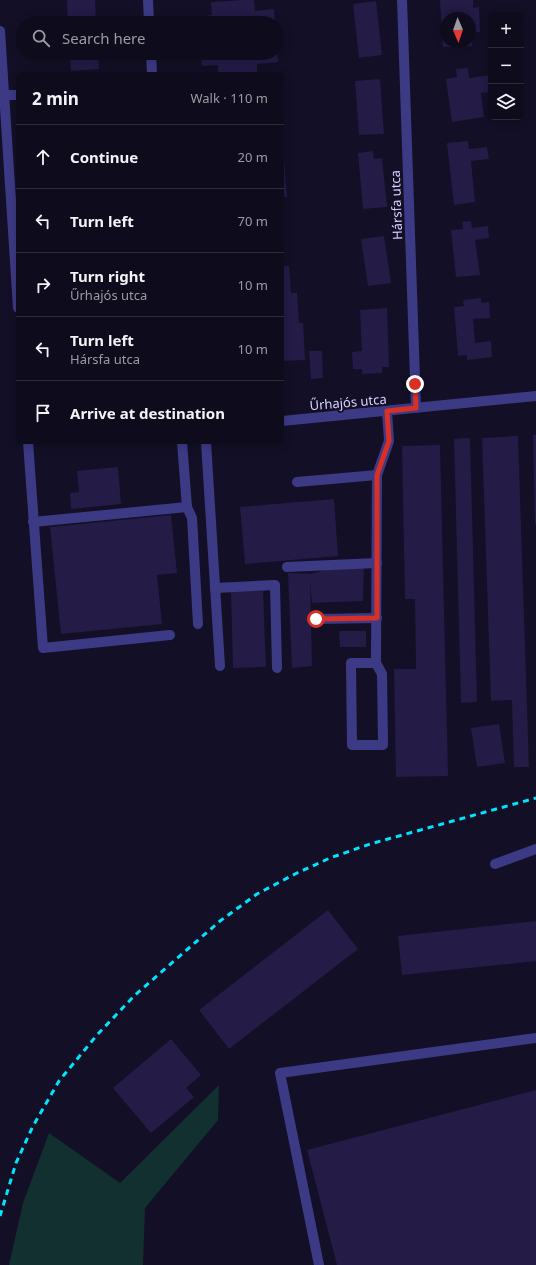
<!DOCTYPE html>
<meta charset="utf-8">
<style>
:root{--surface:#0e0b1c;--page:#1c1929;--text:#f1f3f6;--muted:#9b9ba3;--line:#2e2b3b}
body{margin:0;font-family:"Noto Sans",sans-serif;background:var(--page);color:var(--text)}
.controls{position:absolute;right:12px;top:12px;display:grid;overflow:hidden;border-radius:6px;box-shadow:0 2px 10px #0003}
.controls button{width:36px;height:36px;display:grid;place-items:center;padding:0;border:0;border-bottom:1px solid var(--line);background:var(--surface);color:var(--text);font:20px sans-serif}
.compass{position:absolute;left:440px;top:12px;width:36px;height:36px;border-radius:50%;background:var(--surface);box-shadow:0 2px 10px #0003;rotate:178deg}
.stop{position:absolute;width:12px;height:12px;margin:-9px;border:3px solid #d93025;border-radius:50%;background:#fff}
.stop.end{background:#d93025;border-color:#fff;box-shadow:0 1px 4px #0008}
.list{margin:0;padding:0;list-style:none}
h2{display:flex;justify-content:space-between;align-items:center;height:52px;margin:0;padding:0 16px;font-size:17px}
h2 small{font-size:13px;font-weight:400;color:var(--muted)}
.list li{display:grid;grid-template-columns:26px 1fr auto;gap:12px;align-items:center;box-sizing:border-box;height:64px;padding:0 16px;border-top:1px solid var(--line)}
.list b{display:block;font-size:15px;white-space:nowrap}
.list p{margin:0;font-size:13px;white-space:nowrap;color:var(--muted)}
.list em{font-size:13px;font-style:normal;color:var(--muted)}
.icon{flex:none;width:22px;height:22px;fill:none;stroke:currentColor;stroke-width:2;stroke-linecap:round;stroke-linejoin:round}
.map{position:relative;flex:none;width:536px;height:1265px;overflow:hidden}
.search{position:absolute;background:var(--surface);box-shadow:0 2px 10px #0003;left:16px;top:16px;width:268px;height:44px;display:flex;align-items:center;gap:10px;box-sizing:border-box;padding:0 14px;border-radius:22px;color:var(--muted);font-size:15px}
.panel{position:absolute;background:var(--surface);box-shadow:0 2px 10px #0003;left:16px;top:72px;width:268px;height:372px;border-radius:6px}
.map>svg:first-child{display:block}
.green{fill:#12302f}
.building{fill:#241b47}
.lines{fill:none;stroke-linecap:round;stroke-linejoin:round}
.minor{stroke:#3d3a85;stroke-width:10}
.rail{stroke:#00e5ff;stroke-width:3;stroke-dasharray:6 5;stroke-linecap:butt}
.route{stroke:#d93025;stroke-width:5}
.labels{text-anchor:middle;stroke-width:4;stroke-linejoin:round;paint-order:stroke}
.street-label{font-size:13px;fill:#d9d4ff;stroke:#130f26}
</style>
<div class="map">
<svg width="536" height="1265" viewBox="0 0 536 1265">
<rect width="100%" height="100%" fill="#130f26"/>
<!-- green -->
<polygon class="green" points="219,1085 218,1120 145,1208 143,1265 9,1265 23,1203 49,1133 120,1183"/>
<!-- building -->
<g class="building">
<polygon points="67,0 95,0 96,23 68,23"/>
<polygon points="244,0 254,0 255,11 274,9 275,23 199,23 198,17 212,15 211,2"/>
<polygon points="440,0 473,0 473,8 479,7 480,32 470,33 470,18 446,18 446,42 470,42 470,34 471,34 472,46 443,47"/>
<polygon points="376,1 382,55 359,58 353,4"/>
<polygon points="70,53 98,53 99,69 71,71"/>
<polygon points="201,53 277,53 278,62 257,64 257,74 218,74 218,65 202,66"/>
<polygon points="468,68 469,78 491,75 491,92 481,93 484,117 452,122 446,79 457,77 456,69"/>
<polygon points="380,79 384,134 359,135 355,81"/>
<polygon points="468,141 469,149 487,147 489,159 471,161 475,202 454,205 447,143"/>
<polygon points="282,146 283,146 287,197 282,197"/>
<polygon points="373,151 374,159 382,158 387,207 363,209 358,153"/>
<polygon points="471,221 472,228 488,226 489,238 475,240 480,275 456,277 451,230 463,229 462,222"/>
<polygon points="384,236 391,283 368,286 361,239"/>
<polygon points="282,266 289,266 291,293 297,293 299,323 303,323 305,360 282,361"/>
<polygon points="481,298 481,303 489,302 490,318 473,319 475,343 491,341 492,357 467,360 467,355 458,356 454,307 464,306 463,300"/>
<polygon points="387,308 389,367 382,367 382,373 362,374 362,369 353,369 352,352 362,351 360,310"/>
<polygon points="309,351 322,351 323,378 311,379"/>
<polygon points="533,435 536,435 536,524 535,524"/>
<polygon points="518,436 529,767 514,767 512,700 491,701 482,438"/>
<polygon points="470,438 477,702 461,703 454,439"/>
<polygon points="440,445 448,776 396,777 394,669 416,669 415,599 405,599 402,446"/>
<polygon points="118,467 121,504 71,509 70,493 79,492 77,471"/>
<polygon points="334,499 338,556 245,564 240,507"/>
<polygon points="171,515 177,573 157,575 162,624 61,634 50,527"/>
<polygon points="364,567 363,601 312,603 310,581 312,666 292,668 288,573 310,574 333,568"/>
<polygon points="263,591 266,667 233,668 231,592"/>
<polygon points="339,631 366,631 366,647 340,647"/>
<polygon points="499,724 505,763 477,767 471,728"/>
<polygon points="328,910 358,949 229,1049 199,1010"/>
<polygon points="536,921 536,961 402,975 398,936"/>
<polygon points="171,1039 201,1075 186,1088 194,1097 151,1133 113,1088"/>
<polygon points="536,1090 536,1265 337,1265 307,1150"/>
</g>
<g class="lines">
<!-- minor -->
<g class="minor">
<polyline points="148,0 149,23"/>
<polyline points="402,0 416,408"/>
<polyline points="0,31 18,308"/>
<polyline points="151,53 152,74"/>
<polyline points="4,95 18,95"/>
<polyline points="282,421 536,396"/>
<polyline points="28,442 43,648 170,635"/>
<polyline points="182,442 187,507 192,518 198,624"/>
<polyline points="206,442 220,666"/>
<polyline points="297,482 377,475"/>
<polyline points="33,522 187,507"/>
<polyline points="287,567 377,563"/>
<polyline points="215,588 275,585 277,668"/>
<polyline points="316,619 377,618"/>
<polyline points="376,663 351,663 352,745 383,745 382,674 376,663 377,475 389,441 387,411"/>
<polyline points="495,864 536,849"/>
<polyline points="319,1265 280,1073 536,1038"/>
</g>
<!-- rail -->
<polyline class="rail" points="0,1216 16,1163 33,1126 59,1081 97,1035 135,995 220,921 257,894 295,874 330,858 370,844 536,798"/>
</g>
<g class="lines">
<!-- route -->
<polyline class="route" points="316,619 377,618 377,475 389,441 387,411 416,408 415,384"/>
</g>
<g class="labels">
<!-- street labels -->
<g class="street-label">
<text transform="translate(396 205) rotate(-92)" y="5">Hársfa utca</text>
<text transform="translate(348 402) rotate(-5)" y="5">Űrhajós utca</text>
</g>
</g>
</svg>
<div class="controls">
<button>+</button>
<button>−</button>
<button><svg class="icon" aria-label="layers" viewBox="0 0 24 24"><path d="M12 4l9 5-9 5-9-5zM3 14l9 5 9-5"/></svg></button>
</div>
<svg class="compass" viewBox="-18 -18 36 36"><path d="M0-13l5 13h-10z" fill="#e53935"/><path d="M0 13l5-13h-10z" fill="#9b9ba3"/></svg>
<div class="stop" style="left:316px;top:619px"></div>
<div class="stop end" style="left:415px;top:384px"></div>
<div class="search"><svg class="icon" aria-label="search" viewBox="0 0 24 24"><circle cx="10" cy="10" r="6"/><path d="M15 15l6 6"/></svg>Search here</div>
<section class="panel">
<h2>2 min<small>Walk · 110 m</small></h2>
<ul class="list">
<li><svg class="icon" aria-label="ahead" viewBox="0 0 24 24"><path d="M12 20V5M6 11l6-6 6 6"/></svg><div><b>Continue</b></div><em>20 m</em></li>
<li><svg class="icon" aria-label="left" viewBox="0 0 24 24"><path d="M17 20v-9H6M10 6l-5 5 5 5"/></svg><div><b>Turn left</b></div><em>70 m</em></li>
<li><svg class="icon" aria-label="right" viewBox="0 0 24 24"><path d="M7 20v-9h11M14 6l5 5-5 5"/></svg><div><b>Turn right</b><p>Űrhajós utca</p></div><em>10 m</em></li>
<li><svg class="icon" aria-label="left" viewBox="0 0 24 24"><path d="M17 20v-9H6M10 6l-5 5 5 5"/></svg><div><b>Turn left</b><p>Hársfa utca</p></div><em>10 m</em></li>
<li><svg class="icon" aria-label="arrive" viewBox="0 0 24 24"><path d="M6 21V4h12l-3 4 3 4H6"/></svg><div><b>Arrive at destination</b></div></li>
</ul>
</section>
</div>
